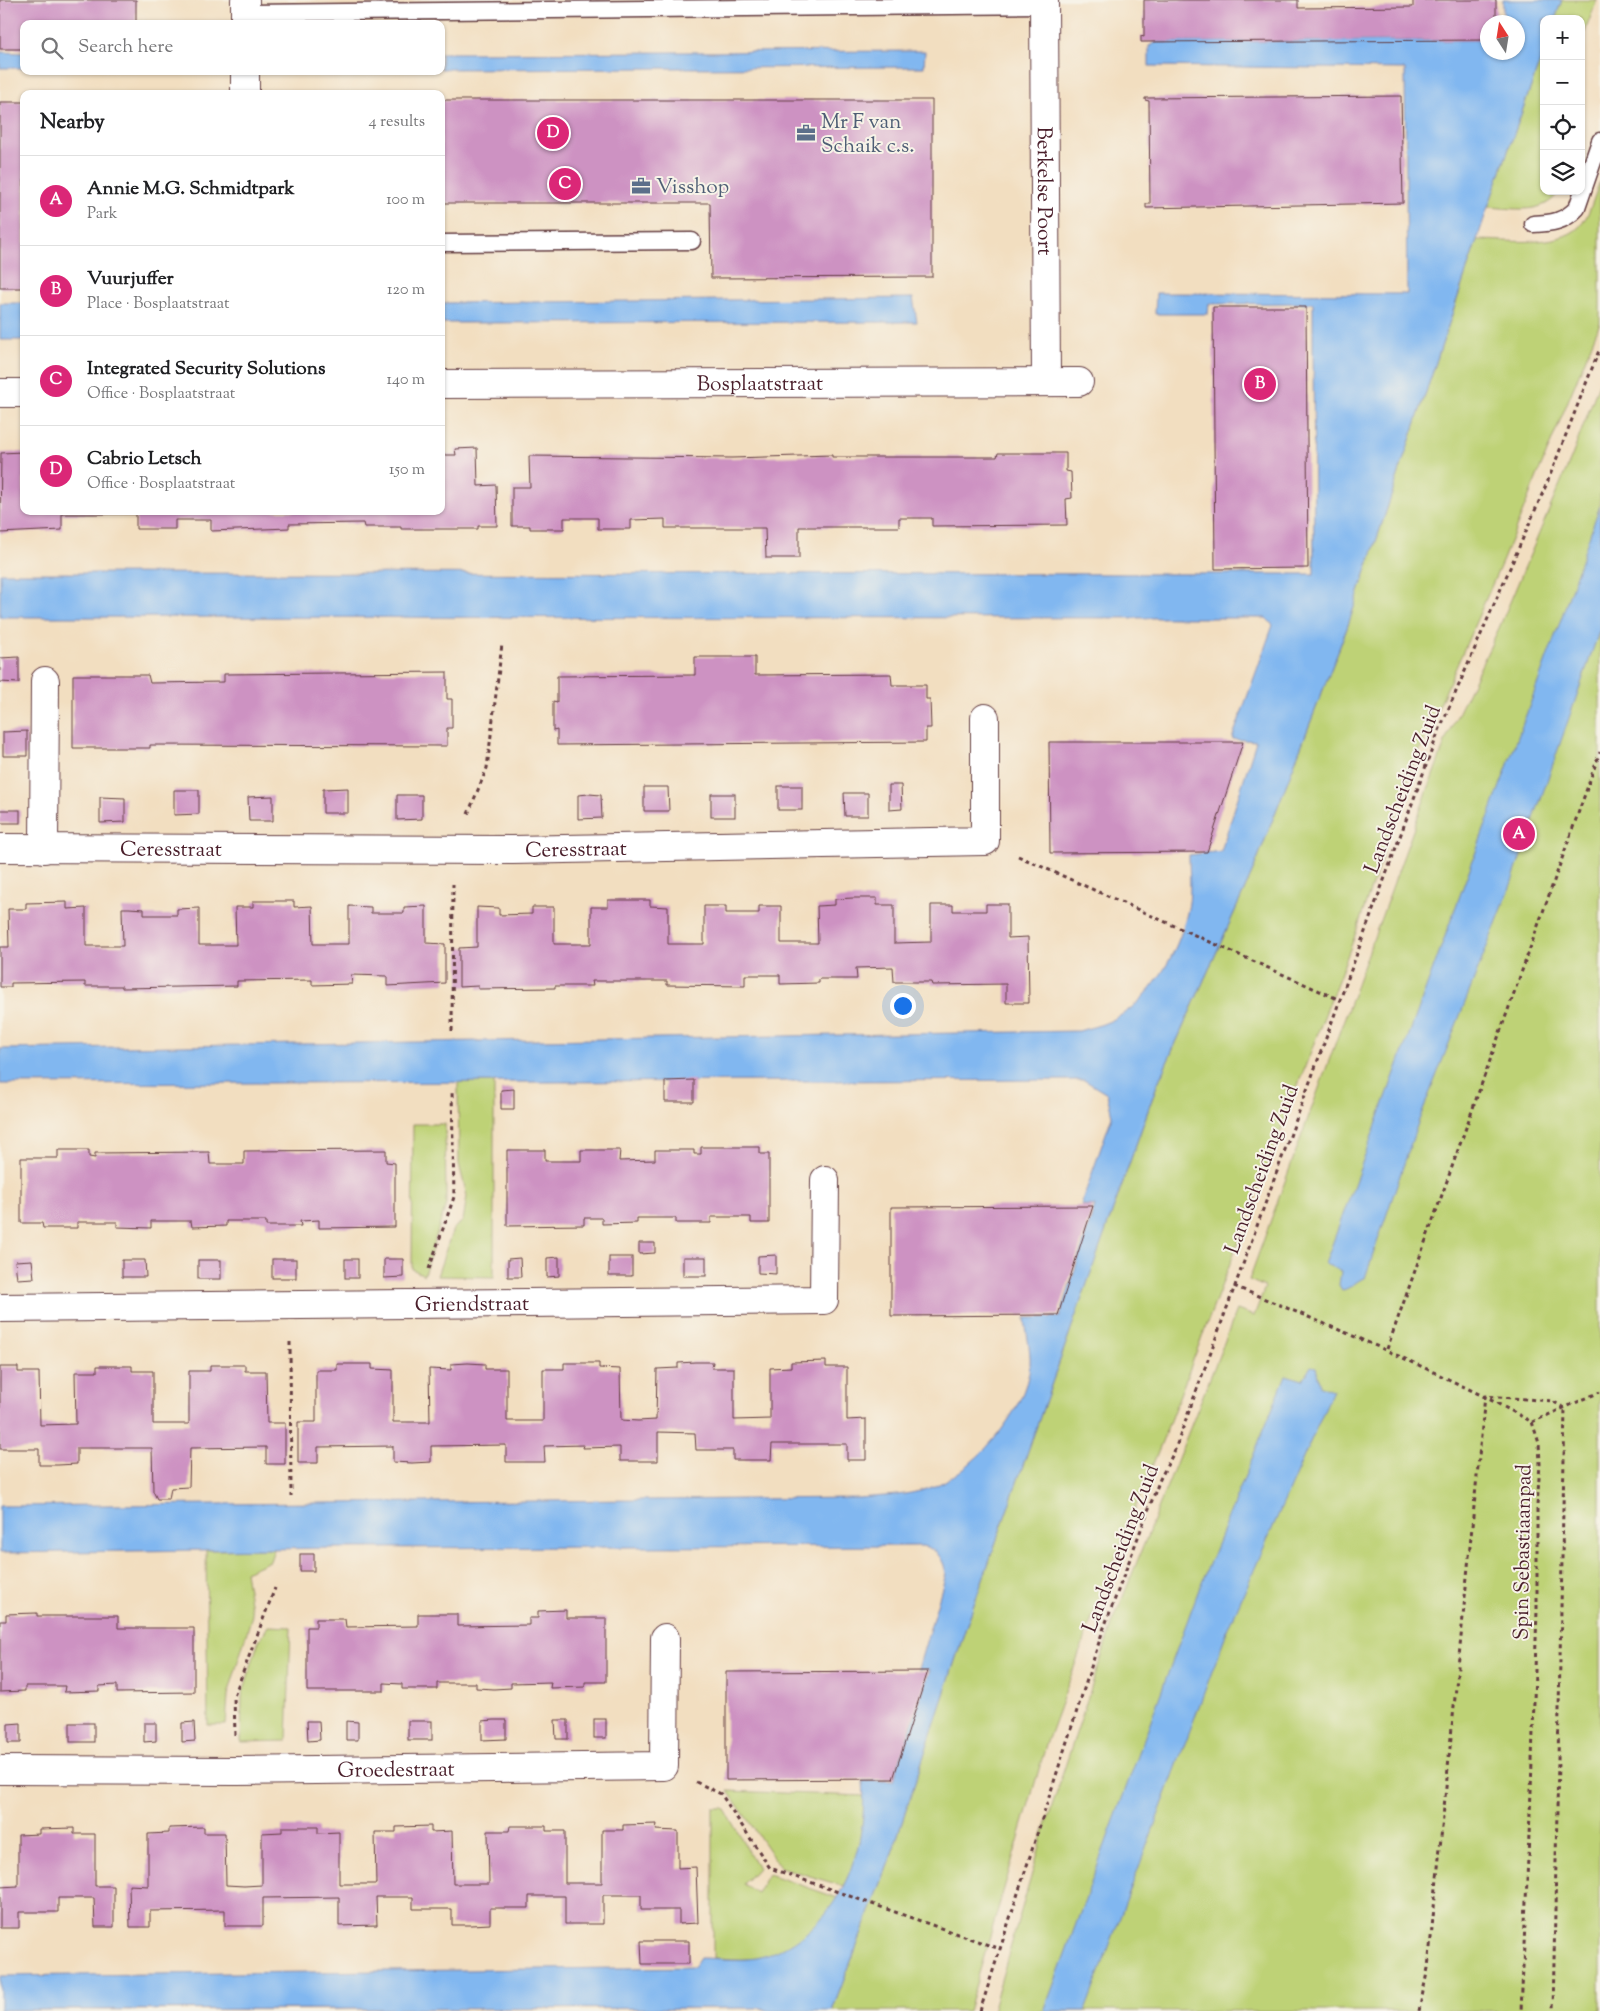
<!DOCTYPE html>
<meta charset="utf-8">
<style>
:root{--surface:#fff;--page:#f2f2f2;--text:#202124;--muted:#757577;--line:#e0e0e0;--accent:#db2777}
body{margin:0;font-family:"Sorts Mill Goudy",serif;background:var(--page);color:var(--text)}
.controls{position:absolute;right:15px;top:15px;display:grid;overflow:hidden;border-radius:10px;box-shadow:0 1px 4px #0004}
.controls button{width:45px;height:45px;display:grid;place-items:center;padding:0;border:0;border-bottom:1px solid var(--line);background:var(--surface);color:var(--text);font:25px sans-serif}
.compass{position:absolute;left:1480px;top:15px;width:45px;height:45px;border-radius:50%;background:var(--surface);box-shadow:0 1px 4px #0004;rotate:348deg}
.you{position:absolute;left:902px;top:1005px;width:18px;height:18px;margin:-12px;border:4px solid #fff;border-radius:50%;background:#1a73e8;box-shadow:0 0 0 8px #1a73e833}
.badge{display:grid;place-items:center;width:32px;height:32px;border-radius:50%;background:var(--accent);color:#fff;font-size:16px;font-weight:700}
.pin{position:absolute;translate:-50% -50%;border:2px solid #fff;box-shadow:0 1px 5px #0006}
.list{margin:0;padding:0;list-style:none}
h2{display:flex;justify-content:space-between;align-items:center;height:65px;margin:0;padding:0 20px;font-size:21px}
h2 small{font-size:16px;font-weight:400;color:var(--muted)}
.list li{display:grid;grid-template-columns:32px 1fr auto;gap:15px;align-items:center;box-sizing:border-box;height:90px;padding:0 20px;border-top:1px solid var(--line)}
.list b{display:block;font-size:19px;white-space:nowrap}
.list p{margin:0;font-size:16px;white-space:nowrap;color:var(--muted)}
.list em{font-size:16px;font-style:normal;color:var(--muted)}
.icon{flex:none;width:28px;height:28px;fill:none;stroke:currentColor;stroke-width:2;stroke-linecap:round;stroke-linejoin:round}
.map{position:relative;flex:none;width:1600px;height:2011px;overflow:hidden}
.search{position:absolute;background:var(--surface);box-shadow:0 1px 4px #0004;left:20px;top:20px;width:425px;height:55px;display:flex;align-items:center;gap:12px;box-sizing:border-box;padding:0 18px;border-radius:10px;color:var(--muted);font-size:19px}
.panel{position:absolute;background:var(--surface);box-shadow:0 1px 4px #0004;left:20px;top:90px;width:425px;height:425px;border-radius:10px}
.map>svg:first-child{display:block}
.green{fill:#bed276;stroke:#847850}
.water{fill:#81b7f0;stroke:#666b8e}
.building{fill:#cd92c2}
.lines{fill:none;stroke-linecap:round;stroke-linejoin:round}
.lane-casing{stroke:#633c41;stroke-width:19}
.street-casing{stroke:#633c41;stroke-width:30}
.path{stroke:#633c41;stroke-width:3;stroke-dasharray:4 4;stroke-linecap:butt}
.lane{stroke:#fff;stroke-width:16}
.street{stroke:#fff;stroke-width:28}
.labels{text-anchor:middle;stroke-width:4;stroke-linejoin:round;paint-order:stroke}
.service-label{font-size:21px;fill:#4e5e75;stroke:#f7f3e8;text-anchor:start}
.street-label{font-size:21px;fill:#4a1f2b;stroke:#f7f3e8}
</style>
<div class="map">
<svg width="1600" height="2011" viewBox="0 0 1600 2011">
<rect width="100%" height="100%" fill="#f7f3e8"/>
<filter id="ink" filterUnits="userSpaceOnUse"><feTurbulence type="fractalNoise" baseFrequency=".02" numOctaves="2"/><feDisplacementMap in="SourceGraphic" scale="10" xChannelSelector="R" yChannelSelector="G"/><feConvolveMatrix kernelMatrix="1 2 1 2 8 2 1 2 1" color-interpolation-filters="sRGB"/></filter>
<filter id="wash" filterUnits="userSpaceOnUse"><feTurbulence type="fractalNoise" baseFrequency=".0096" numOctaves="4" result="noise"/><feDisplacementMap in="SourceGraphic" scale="20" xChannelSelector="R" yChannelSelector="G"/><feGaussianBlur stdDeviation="1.12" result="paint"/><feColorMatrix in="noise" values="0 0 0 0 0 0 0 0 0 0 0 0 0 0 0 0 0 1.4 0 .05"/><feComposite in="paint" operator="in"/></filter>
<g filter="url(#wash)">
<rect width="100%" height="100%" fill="#f2dec0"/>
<!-- green -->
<g class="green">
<polygon points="1562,0 1597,0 1581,42 1581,19 1555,19"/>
<path d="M1544,50v141h15c-14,25 -47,17 -71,16z"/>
<path d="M1600,181v142l-98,239 -89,204 -60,175 -190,498 -62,154 -54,149 -79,269h-136l57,-149 77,-235 191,-542 95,-212 95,-245 130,-388c27,0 81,8 102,-13 11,-11 15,-31 21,-46z"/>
<polygon points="1600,381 1600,2011 992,2011 1049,1815 1113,1622 1237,1310 1254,1316 1265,1287 1249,1280 1447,737 1499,628 1572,456"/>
<polygon points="458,1082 494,1082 494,1277 437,1276 453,1229 463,1221 467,1196 459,1164"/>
<polygon points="413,1124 445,1124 446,1204 424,1275 412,1269"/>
<polygon points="274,1549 270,1561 245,1572 252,1615 228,1695 226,1725 208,1725 206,1550"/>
<polygon points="268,1626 291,1627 287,1741 241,1742 242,1696 258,1643"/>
<path d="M728,1791l136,5c0,31 -5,63 -21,90l-63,-19z"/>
<path d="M713,1808h11l34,60 -15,16 14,9 11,-19 70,24c-20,28 -50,57 -86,61 -13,1 -27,-1 -39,-1z"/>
</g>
<!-- water -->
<g class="water">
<path d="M1503,0h59l-7,19h-11v31l-56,157 -141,421 -95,245 -95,212 -191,542 -77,235 -57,149h-63l-8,-3 -761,2v-34l694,-9 6,-9c20,0 45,4 64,-2 73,-24 105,-103 99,-175h30l37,-111 -12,-1 28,-95c-2,-14 -9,-26 -24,-28l-588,2 -334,5v-47l858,-8c22,-2 48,-2 69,-9 44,-14 100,-77 103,-125 1,-14 -4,-31 -5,-46l35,-1 35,-111 -14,-1 31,-89 -5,-22 -23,-14 -1084,4v-35l1079,-18c9,-3 20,-5 29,-9 41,-17 70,-68 79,-109 5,-18 2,-40 2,-58l32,-4 35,-110 -24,-2 41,-114 -7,-7 -1266,-1v-44l1314,1 -1,-271 -104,1 -1,10h-53l1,-21 251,1 -2,-225 -256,-3v-20l8,-4 330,-2 1,12h30v-30h-15z"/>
<polygon points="925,51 924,67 441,69 441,53"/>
<polygon points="0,52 24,53 24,68 0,68"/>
<polygon points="913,298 917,322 441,323 441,303"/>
<rect x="0" y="303" width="24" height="37"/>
<path d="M1600,505v124l-92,264 -89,227 -54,158c-9,2 -14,11 -23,12l-3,-5 2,-14 -16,-7 234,-639z"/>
<polygon points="1311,1366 1316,1367 1320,1386 1333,1390 1226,1634 1085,2011 1044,2011 1199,1589 1286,1375 1303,1380"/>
</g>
<g id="blocks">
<!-- building -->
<g class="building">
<polygon points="0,0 136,0 136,24 24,24 24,49 0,49"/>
<polygon points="1144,0 1298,0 1298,8 1413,7 1413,0 1496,0 1496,22 1488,22 1488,40 1141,42 1141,36 1144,37"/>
<polygon points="1401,96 1403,203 1146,208 1146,204 1150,204 1149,101 1145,100 1145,98"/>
<polygon points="441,100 932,100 932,277 711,278 710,203 441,203"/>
<rect x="0" y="102" width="24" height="186"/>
<polygon points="1213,307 1306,307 1308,568 1215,569"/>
<polygon points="477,448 478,486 496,485 497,526 478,526 478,529 401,529 401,527 364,527 363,523 289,524 289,528 211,531 211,520 175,520 175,529 136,529 136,514 62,514 62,530 0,533 1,453 23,452 24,511 441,511 441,455 456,455 455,449"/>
<polygon points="998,453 1066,453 1066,471 1071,472 1072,498 1066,499 1067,525 932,526 932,518 899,518 899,527 799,527 799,558 766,558 765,528 665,528 665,519 631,520 631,529 598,529 598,518 564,518 564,529 530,529 530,526 512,526 512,487 530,487 529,456 732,458 832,455 832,457 997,457"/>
<polygon points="19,657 19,683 0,682 0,658"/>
<polygon points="695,657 755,657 755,675 891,674 892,685 926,685 926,699 930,699 931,728 926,728 926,742 557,745 557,730 553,731 553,701 557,702 557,676 695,675"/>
<polygon points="447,672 447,699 452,699 452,728 447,728 447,746 150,745 150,748 73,748 73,675 148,675 150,683 224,682 224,674"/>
<polygon points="27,731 27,756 3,756 3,732"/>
<polygon points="1049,742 1243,742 1207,852 1050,853"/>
<polygon points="889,785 901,785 902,809 889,810"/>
<rect x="778" y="786" width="24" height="24"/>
<polygon points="644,787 668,787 669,811 644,811"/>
<polygon points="348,788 348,813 323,813 323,789"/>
<polygon points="174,790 199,790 199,814 174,815"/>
<polygon points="844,793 868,793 868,816 845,816"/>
<polygon points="589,794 601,795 602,818 578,819 578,795"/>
<rect x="711" y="794" width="24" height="23"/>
<polygon points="397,795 422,795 422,819 397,820"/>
<polygon points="273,796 273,821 249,821 248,797"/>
<polygon points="100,797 125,798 125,822 100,823"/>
<rect x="0" y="810" width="20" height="13"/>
<polygon points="853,898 877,898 877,905 894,905 894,943 931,942 931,905 953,905 953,911 986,911 986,904 1008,904 1008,938 1028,937 1029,1003 1006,1003 1006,984 932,985 931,982 894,982 893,967 856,968 857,979 819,979 819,983 780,984 780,975 745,975 745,986 667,985 667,981 592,981 593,986 555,986 555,988 478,989 478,986 459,987 459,948 477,947 477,907 499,908 499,915 532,914 532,907 554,907 554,944 591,944 591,907 608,907 608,900 650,900 650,906 668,907 668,944 704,944 704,906 726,906 726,913 759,913 759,906 781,906 781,943 818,943 817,906 835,905 835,899"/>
<polygon points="253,901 294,901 294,907 312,906 313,944 349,944 349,906 371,907 371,913 404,913 404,907 426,906 426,943 445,944 445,983 387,986 387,976 351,975 352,984 312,985 312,980 237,981 237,986 122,988 122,986 85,986 85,982 11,983 11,987 0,987 0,947 9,947 8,909 26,909 26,903 67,902 67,909 86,908 86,946 123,946 122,908 129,908 144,909 144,915 177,915 177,909 199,908 199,945 236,945 235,907 253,907"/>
<polygon points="694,1080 694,1102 665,1102 665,1081"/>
<polygon points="514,1089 514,1109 501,1109 501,1090"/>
<polygon points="701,1147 760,1147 760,1154 769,1154 769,1223 751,1223 751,1217 711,1217 711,1223 676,1223 676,1218 637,1218 637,1223 602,1224 602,1218 584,1218 584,1225 507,1226 507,1150 545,1150 545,1161 581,1161 581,1150 620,1150 619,1161 655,1160 655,1150 694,1150 694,1154 701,1154"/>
<polygon points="58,1150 89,1150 89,1157 95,1158 95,1153 209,1152 210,1164 244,1164 244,1151 386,1150 386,1162 395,1163 395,1227 319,1228 319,1220 300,1221 301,1226 266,1226 266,1221 226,1221 226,1226 192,1227 191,1221 151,1221 151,1228 117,1227 117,1222 77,1222 77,1228 43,1228 42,1223 21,1223 21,1158 58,1158"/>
<polygon points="1093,1206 1058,1315 891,1316 891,1207"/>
<polygon points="639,1243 655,1243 655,1253 639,1254"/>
<polygon points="776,1255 776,1274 758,1273 758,1256"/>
<polygon points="559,1257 559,1276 547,1277 547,1258"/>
<rect x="609" y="1257" width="23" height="19"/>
<rect x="683" y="1257" width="23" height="19"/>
<polygon points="520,1258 521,1277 508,1277 508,1259"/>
<rect x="272" y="1259" width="24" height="19"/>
<rect x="345" y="1259" width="13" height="19"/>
<polygon points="384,1259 403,1259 403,1277 384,1278"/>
<polygon points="32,1260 34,1278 17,1279 15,1261"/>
<polygon points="122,1260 145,1260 146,1277 122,1277"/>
<rect x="198" y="1260" width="23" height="19"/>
<polygon points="826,1361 826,1367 847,1367 847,1420 866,1419 866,1460 847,1460 847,1444 772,1444 771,1460 733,1460 733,1450 696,1450 695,1433 658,1432 658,1461 620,1461 620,1447 583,1448 584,1445 544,1446 545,1462 506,1462 506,1445 431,1446 431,1462 412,1463 393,1462 393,1446 318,1447 318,1463 298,1463 298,1422 316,1422 316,1370 337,1370 337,1364 372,1364 372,1369 393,1370 393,1422 430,1422 429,1369 451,1370 451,1364 468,1363 485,1364 485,1369 507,1369 507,1421 543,1421 543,1369 564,1369 564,1363 599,1363 599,1368 620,1369 621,1420 638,1421 656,1420 657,1369 678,1368 678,1363 695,1362 713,1362 712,1368 734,1368 734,1420 770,1419 770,1368 791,1367 791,1362"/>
<polygon points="210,1365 245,1365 245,1371 266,1371 267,1423 285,1423 285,1464 266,1464 266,1447 190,1448 189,1487 171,1488 169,1499 157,1499 153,1491 152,1448 77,1448 77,1464 58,1465 39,1465 39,1449 0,1449 0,1367 18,1367 18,1372 39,1372 40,1425 76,1424 75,1372 97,1372 97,1366 132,1366 132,1371 153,1371 153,1424 189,1424 189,1371 210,1371"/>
<rect x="300" y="1554" width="14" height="17"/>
<polygon points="566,1610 566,1618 606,1618 606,1682 585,1682 585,1687 550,1688 551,1682 511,1683 511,1688 494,1689 476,1688 476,1683 437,1683 437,1689 402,1689 402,1684 384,1683 384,1691 307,1691 307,1627 316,1627 316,1619 345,1619 346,1627 418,1626 418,1614 457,1614 457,1626 529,1625 529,1618 538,1618 538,1611"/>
<polygon points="37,1613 37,1616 118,1616 118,1628 194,1628 194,1692 117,1693 117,1685 99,1686 99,1691 64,1692 65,1686 25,1686 25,1691 0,1692 0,1621 6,1621 6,1614"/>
<polygon points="928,1671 893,1779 726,1780 726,1672"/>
<rect x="594" y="1719" width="12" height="19"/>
<polygon points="494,1720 506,1720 506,1739 482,1740 482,1721"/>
<polygon points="555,1720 568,1720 568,1739 556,1739"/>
<polygon points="307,1721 319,1721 320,1740 308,1741"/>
<polygon points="346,1721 358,1722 358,1740 346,1740"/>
<rect x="408" y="1721" width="24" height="19"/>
<polygon points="194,1722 195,1741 182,1742 182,1723"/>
<polygon points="21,1723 21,1743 8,1743 8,1724"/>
<rect x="70" y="1723" width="24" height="19"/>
<polygon points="144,1723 156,1723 156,1741 144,1742"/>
<polygon points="657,1824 656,1830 678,1831 678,1868 696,1867 698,1923 679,1924 679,1910 641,1910 641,1895 603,1895 603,1924 565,1924 565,1896 529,1896 529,1908 490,1908 490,1924 471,1925 452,1925 452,1909 413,1909 413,1897 376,1897 377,1925 339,1926 339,1897 263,1898 263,1926 225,1926 225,1910 150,1911 150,1927 130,1927 129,1885 148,1886 148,1834 169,1833 169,1828 204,1827 204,1833 225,1833 226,1885 244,1886 262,1885 262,1833 282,1832 282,1827 318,1827 318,1833 339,1832 339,1884 376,1884 375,1832 396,1832 396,1827 431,1826 431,1832 452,1831 453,1884 489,1884 488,1831 509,1831 510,1826 546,1826 546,1831 565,1831 565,1883 602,1883 602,1830 623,1830 623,1825"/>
<polygon points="74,1828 74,1834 95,1834 95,1886 114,1886 114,1927 95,1927 94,1898 58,1898 58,1912 19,1912 19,1928 0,1928 0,1887 18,1886 18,1835 39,1834 39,1829"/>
<polygon points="641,1941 689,1941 689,1964 642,1964"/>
</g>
</g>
</g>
<g filter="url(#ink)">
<use href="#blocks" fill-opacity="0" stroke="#633c41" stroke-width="1"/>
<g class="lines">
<!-- lane casing -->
<g class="lane-casing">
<g id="lane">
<polyline points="245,13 1044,5"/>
<path d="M1533,224c19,-1 31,-2 44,-16l23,-67"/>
<polyline points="441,243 692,241"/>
</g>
</g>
<!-- street casing -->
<g class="street-casing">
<g id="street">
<polyline points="245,0 245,24"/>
<path id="s1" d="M1044,0l2,382"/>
<polyline points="245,71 245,94"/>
<path id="s2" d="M441,384l638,-2"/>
<polyline points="0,393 24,393"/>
<path id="s3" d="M0,848l513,2 472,-9v-123"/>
<polyline points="44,849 45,681"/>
<path id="s4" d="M0,1308l824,-8 1,-120"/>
<path id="s5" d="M0,1770l236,1 428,-5 1,-128"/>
</g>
</g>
<!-- path -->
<g class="path">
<polyline points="468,814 487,768 502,644"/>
<polyline points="1018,856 1340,1000"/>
<polyline points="452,1031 453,884"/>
<polyline points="429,1269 454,1197 452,1090"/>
<path d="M1234,1286c101,42 202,83 298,136l7,21 1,21 -3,42v104l-6,181 -10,220"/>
<polyline points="290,1342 291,1496"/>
<polyline points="1387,1349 1600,752"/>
<polyline points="1532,1422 1600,1392"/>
<polyline points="235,1735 234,1696 275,1588"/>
<polyline points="696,1782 721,1794 770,1868 1000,1949"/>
<polyline points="980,2011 1102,1633 1160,1479 1174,1452 1438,733 1547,483 1600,348"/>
<polyline points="1419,2011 1428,1968 1485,1396 1552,1401 1565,1408 1553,2011"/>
</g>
<!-- lane -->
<use href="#lane" class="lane"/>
<!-- street -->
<use href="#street" class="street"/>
</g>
</g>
<!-- icons -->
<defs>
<g id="office-bare" transform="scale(1.5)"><path d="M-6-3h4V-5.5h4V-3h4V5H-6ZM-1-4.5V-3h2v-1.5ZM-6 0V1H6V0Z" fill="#5c6f8a" stroke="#f7f3e8" stroke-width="2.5" paint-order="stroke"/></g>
</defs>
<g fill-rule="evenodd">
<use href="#office-bare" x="806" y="133"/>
<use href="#office-bare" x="641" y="186"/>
</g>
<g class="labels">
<!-- service labels -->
<g class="service-label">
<text x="821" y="128">Mr F van<tspan x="821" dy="24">Schaik c.s.</tspan></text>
<text x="656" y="193">Visshop</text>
</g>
<!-- street labels -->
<g class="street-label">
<text dy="7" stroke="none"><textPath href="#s1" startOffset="191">Berkelse Poort</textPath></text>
<text dy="7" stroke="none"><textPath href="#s2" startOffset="319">Bosplaatstraat</textPath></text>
<text transform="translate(1402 789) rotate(-69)" y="7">Landscheiding Zuid</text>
<text dy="7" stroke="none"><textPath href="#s3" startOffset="171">Ceresstraat</textPath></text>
<text dy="7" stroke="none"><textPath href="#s3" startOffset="576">Ceresstraat</textPath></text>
<text transform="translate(1261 1169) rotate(-70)" y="7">Landscheiding Zuid</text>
<text dy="7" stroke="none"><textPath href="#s4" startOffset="472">Griendstraat</textPath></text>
<text transform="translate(1120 1548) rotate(-69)" y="7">Landscheiding Zuid</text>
<text transform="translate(1522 1552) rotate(-89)" y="7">Spin Sebastiaanpad</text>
<text dy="7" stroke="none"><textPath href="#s5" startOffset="396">Groedestraat</textPath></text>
</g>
</g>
</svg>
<div class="controls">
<button>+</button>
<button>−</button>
<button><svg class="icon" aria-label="locate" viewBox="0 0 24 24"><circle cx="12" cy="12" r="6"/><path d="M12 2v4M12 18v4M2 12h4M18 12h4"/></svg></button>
<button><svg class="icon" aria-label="layers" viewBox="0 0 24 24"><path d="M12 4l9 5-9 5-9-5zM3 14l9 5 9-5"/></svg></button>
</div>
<svg class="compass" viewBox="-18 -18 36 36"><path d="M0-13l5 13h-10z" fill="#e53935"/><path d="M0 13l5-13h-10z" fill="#757577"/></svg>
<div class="you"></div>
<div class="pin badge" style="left:1519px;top:834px">A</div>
<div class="pin badge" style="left:1260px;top:384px">B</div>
<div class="pin badge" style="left:565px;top:184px">C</div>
<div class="pin badge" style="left:553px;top:133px">D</div>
<div class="search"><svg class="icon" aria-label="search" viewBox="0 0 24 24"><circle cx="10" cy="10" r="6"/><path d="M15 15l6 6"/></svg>Search here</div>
<section class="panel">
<h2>Nearby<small>4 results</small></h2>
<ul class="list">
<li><span class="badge">A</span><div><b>Annie M.G. Schmidtpark</b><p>Park</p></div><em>100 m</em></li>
<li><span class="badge">B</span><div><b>Vuurjuffer</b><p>Place · Bosplaatstraat</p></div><em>120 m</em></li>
<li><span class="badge">C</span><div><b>Integrated Security Solutions</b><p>Office · Bosplaatstraat</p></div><em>140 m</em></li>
<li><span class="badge">D</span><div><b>Cabrio Letsch</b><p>Office · Bosplaatstraat</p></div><em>150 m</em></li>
</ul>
</section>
</div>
